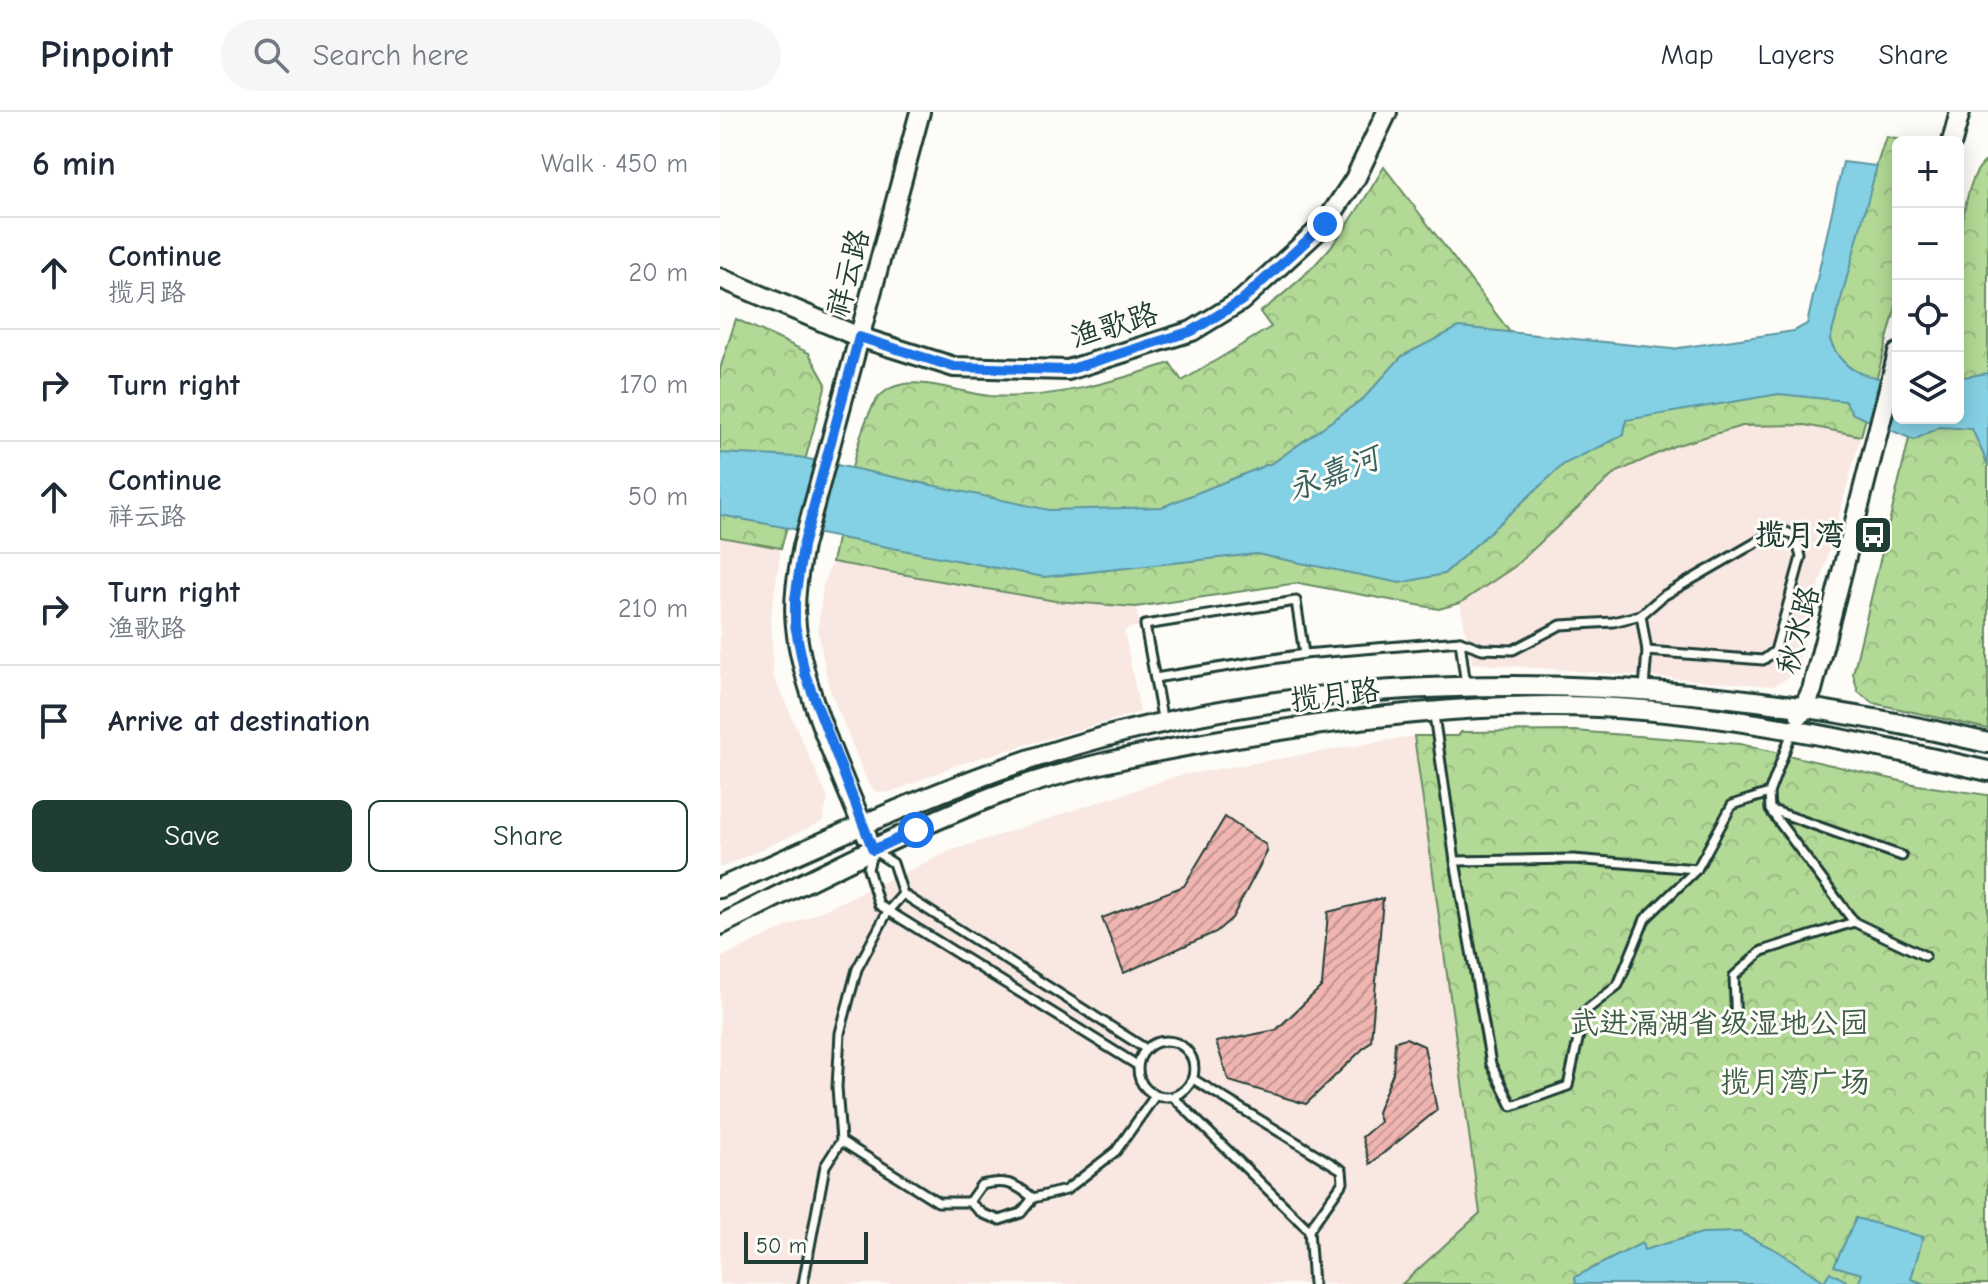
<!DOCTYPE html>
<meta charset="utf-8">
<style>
:root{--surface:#fff;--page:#f6f6f7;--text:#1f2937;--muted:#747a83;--line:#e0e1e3;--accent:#1f3d34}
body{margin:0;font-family:"Comic Neue","LXGW WenKai TC",sans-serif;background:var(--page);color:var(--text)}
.controls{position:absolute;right:24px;top:24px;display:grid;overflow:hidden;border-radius:12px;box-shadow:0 4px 20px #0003}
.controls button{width:72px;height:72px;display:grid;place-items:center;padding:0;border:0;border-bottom:2px solid var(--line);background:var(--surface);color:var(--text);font:40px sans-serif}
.scale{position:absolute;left:24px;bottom:20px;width:124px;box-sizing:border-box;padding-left:8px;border:4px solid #1f3d34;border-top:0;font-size:22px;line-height:28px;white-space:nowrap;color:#1f3d34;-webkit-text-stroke:6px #fdfcf7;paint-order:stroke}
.stop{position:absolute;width:24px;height:24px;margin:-18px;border:6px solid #1a73e8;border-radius:50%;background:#fff}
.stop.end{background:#1a73e8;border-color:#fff;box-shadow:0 2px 8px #0008}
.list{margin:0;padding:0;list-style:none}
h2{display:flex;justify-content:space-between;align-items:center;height:104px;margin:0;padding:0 32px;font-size:34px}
h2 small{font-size:26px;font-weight:400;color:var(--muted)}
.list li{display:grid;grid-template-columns:52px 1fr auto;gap:24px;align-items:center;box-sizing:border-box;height:112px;padding:0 32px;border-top:2px solid var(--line)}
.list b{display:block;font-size:30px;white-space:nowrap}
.list p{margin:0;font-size:26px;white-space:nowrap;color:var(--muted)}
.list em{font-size:26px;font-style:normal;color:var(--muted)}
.actions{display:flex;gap:16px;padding:24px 32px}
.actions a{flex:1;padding:18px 0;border:2px solid var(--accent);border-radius:12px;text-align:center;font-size:28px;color:var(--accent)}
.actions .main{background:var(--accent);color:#fff}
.icon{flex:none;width:44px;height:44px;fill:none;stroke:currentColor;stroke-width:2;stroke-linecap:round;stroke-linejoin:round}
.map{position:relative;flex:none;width:1268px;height:1172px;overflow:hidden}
header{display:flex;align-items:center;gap:48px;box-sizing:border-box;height:112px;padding:0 40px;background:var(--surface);border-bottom:2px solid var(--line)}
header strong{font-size:38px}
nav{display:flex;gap:44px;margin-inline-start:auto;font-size:28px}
.search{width:560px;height:72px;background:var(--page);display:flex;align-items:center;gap:20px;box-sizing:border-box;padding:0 28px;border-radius:44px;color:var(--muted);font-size:30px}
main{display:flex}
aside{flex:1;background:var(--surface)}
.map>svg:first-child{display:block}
.built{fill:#f9e7e2}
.forest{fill:url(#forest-crowns);stroke:#688b64;stroke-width:2}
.water{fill:#84d0e4;stroke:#5c959e;stroke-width:2}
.building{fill:url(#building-hatch);stroke:#1f3d34;stroke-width:2}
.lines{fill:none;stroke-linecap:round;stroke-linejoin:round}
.service-casing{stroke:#1f3d34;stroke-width:13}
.tertiary-casing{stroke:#1f3d34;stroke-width:24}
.service{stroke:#fdfcf7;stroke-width:7}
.tertiary{stroke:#fdfcf7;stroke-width:18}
.route{stroke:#1a73e8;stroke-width:10}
.labels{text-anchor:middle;stroke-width:6;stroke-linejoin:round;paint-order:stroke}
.street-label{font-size:30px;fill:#1f3d34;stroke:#fdfcf7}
.poi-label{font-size:30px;font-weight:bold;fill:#1f3d34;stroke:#fdfcf7;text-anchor:end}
.park-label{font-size:30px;fill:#3c5c47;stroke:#fdfcf7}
.water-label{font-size:32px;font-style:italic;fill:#386260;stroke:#fdfcf7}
</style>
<header>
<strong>Pinpoint</strong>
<div class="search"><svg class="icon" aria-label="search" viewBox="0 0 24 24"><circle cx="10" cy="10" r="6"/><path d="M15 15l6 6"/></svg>Search here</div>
<nav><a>Map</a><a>Layers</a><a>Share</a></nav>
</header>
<main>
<aside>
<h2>6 min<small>Walk · 450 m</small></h2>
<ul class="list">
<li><svg class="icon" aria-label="ahead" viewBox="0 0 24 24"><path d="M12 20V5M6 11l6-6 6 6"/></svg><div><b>Continue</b><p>揽月路</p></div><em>20 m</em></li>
<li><svg class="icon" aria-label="right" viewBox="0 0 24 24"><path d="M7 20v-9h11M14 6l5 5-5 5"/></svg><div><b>Turn right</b></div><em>170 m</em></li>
<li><svg class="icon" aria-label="ahead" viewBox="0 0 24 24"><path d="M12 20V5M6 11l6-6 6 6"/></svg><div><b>Continue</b><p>祥云路</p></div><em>50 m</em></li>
<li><svg class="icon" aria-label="right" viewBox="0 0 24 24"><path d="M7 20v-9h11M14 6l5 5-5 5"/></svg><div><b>Turn right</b><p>渔歌路</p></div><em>210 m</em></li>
<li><svg class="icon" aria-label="arrive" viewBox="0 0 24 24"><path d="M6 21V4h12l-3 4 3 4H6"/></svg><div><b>Arrive at destination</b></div></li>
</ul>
<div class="actions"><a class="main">Save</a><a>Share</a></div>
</aside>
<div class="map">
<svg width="1268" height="1172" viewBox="0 0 1268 1172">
<defs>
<pattern id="forest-crowns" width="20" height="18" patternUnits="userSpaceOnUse" patternTransform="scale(2)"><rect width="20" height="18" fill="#b2d995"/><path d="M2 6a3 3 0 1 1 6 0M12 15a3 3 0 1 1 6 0" fill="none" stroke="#99bb81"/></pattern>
<pattern id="building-hatch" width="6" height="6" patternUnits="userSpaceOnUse" patternTransform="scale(2)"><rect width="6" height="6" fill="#f0b5b1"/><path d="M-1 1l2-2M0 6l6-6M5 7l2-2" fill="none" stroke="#c29491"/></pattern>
</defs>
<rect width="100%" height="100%" fill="#fdfcf7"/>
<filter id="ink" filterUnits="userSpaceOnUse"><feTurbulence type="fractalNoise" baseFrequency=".0125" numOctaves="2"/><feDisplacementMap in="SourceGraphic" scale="16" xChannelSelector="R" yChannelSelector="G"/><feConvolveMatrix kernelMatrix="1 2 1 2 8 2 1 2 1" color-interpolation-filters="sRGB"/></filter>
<g filter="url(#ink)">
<!-- built -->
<g class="built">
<polygon points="1085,313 1141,324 1075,561 1054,574 752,551 740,491 794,455 895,361 954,334 1022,314"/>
<polygon points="0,425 61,436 51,503 53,563 108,687 102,710 0,756"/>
<polygon points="112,450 335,489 416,495 419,514 404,518 420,600 236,653 177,678 164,681 155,679 147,669 109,576 98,519 103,473"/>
<polygon points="694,624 760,1102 682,1172 0,1172 0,846 228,740 457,664"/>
</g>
<!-- forest -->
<g class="forest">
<path d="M1166,25l24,5h-12v157l-37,137 -56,-11 -63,1 -68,20 -59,27 -101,94 -54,36 -21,6 -141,-26 -162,24 -81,-6 -223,-39c9,-38 24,-139 47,-165 26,-29 77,-4 111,-1 61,4 123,-14 180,-33l12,18 89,-54 -11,-15c60,-43 87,-82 124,-145l184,241 243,-43z"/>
<path d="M1268,48v569l-115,-26 -15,-11 -5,-18 61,-256h44c0,-44 -11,-238 30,-258z"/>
<polygon points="16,207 89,241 106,272 61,436 0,425 0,257"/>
<polygon points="854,619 1020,632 1198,673 1268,683 1268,1172 682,1172 760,1101 694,624 738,624 741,620"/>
</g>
<!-- water -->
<g class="water">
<path d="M1123,50l34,4 -47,174c14,34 34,36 68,41v37h60v-40l30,-5v92l-16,-36 -32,-2 -26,13 -61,-26 -8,-13 -66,-7 -153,26 -2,15 -60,29 -120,110 -44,9 -144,-29 -212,23 -324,-62v-62l79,4 250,53 113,-3 112,-45 90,-64 38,-42 57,-29 213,22 122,-18 13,-7z"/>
<polygon points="1136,1106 1203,1125 1191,1167 1206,1172 1138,1172 1142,1162 1114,1154"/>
<polygon points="1019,1120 1056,1138 1104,1169 1110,1160 1126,1169 1125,1172 856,1172 855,1165 922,1131 924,1138 982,1121"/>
</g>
<!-- building -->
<g class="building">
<polygon points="505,705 546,733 547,740 512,806 496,820 404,861 382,806 464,774"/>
<polygon points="663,786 651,929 586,992 509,969 496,930 556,918 602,874 608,800"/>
<polygon points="686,926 704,934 717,998 650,1052 642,1025 660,1010 657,1000 673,961 675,929"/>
</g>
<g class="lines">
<!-- service casing -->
<g class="service-casing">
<g id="service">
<polyline points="921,503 927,539 924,576"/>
<polyline points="740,529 762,537 793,538 841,513 893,510 921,503 943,484 1054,420 1064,419 1075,424 1081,445 1055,539 1043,548 927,539"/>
<polyline points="435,566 584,542 740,529 746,574"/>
<polyline points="714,603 735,749 771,952 792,994 848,974 864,900 898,873 925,807 977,757 1012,693 1049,681 1072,620"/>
<polyline points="443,611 425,513 576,489 584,542"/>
<polyline points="1049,681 1050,698 1134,810 1205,844"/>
<polyline points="1052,698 1182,744"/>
<polyline points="735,749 853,747 977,757"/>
<polyline points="1016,913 1014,864 1042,839 1134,810"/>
<circle cx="446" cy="957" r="28"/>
<polyline points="417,953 159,793 148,757 153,738 173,751 183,782 426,937"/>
<polyline points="473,967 622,1058 623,1070 589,1118"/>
<polyline points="453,985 589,1118 593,1172"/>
<polyline points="121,1029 218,1090 249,1090 263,1102 280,1108 301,1101 313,1086 346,1078 396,1039 435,984"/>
<path d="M249,1090l12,-17c23,-6 34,-2 52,13"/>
<polyline points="83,1172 105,1054 121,1029 117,975 120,921 137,857 168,799 183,782"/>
</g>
</g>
<!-- tertiary casing -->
<g class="tertiary-casing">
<g id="tertiary">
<polyline points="1232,30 1240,0"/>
<polyline points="0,166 139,225 234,255 348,258 472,219 521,189 605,112 635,67 667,0"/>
<polyline points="1080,603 1092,578 1178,241"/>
<path d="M147,724c-24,-57 -66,-150 -71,-210 -3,-27 2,-53 7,-80l117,-434"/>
<path d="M0,776c118,-52 235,-108 359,-144 288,-84 620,-70 909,-1"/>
<path d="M0,813c90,-45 180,-92 274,-129 76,-29 157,-44 237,-58 121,-20 245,-36 367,-31 131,6 263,35 390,64"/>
</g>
</g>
<!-- service -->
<use href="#service" class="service"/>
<!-- tertiary -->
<use href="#tertiary" class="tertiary"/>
</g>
</g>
<g class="lines" filter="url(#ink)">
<!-- route -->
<polyline class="route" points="196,718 153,738 85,562 75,513 75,487 83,434 139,225 234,255 348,258 472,219 521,189 605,112"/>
</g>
<!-- icons -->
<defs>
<g id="bus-square" transform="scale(2)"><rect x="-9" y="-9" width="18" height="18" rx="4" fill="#1f3d34" stroke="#fdfcf7"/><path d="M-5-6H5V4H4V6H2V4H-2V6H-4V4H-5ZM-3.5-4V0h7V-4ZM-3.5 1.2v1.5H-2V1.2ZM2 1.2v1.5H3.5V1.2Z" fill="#fff"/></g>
</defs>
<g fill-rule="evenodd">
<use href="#bus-square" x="1153" y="423"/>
</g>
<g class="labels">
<!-- street labels -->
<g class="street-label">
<text transform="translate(128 161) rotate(-75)" y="10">祥云路</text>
<text transform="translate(394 213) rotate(-17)" y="10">渔歌路</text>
<text transform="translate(1078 518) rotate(-75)" y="10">秋水路</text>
<text transform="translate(615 583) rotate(-7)" y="10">揽月路</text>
</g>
<!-- poi labels -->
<g class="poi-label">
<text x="1125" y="433">揽月湾</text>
</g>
<!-- park labels -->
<g class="park-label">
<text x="999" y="921">武进滆湖省级湿地公园</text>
<text x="1075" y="980">揽月湾广场</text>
</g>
<!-- water labels -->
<g class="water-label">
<text transform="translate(613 361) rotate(-21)" y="11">永嘉河</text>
</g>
</g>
</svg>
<div class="controls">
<button>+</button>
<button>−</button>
<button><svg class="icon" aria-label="locate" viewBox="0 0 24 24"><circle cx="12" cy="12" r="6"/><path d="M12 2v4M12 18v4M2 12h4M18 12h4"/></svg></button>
<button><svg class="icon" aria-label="layers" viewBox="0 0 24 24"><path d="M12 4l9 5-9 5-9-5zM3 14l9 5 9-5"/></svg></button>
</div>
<div class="scale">50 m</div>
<div class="stop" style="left:196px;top:718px"></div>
<div class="stop end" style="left:605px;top:112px"></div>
</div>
</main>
